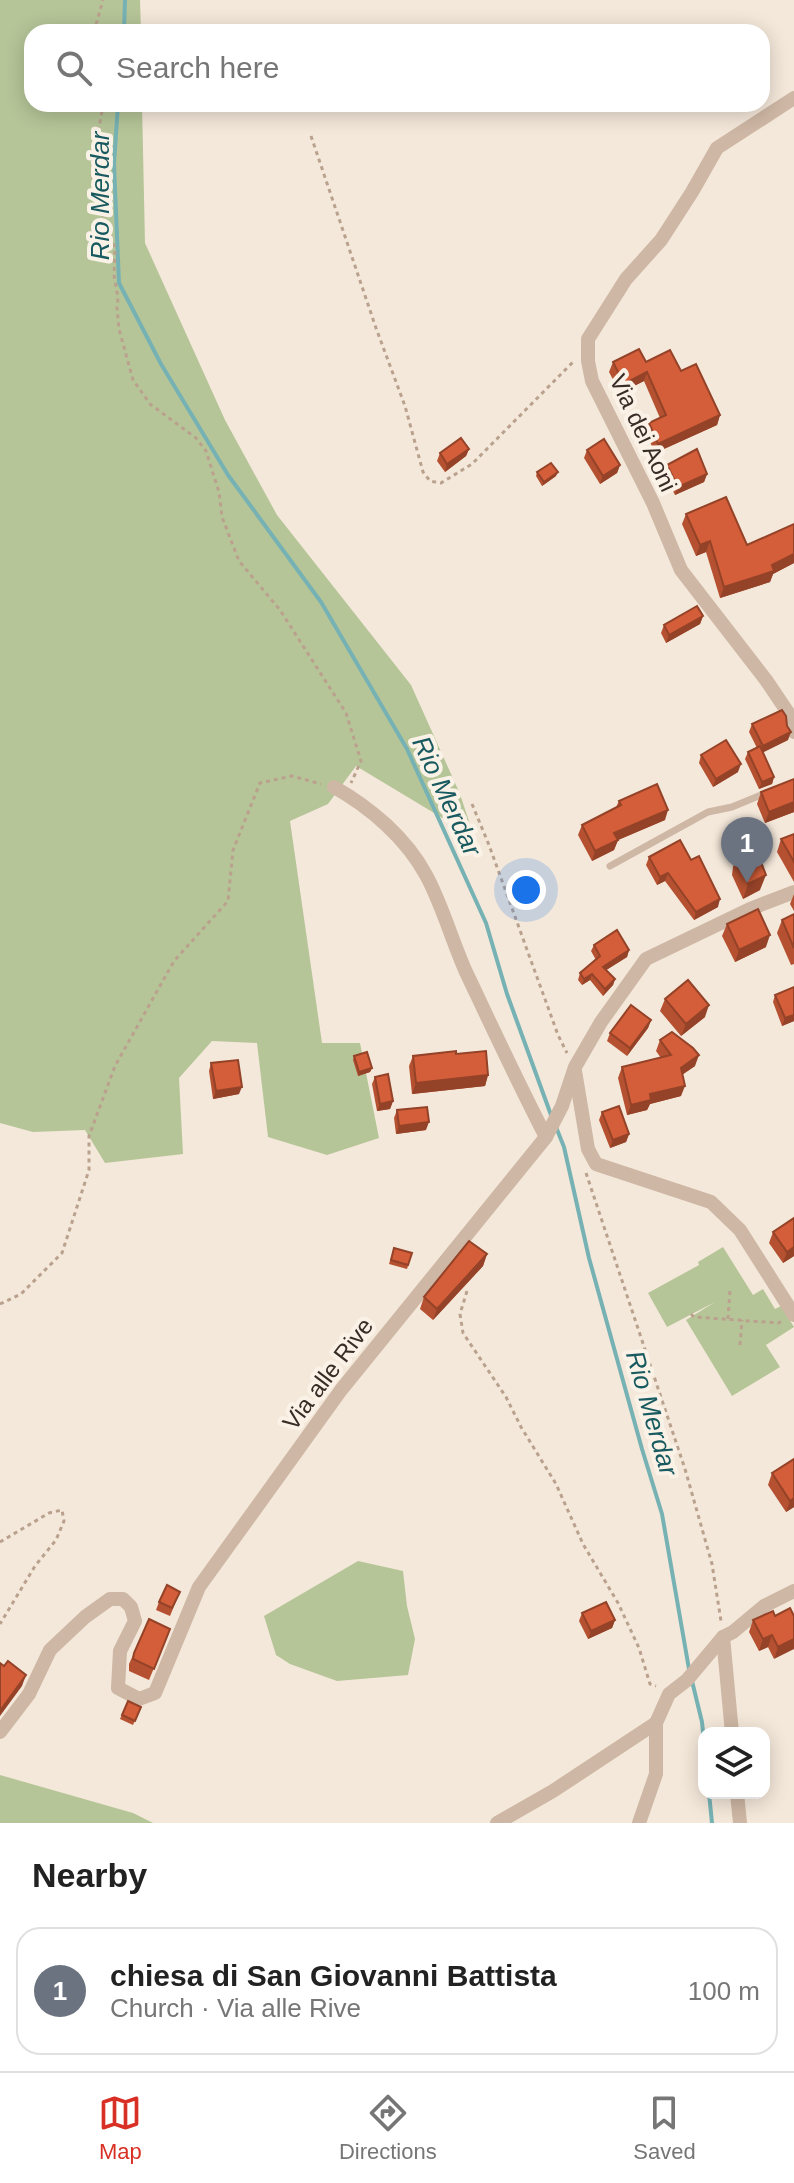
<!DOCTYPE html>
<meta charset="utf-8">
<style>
:root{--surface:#fff;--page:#f2f2f2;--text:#222;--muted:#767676;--line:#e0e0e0;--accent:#d93025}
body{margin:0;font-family:Arial,sans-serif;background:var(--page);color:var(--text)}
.controls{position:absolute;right:24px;bottom:24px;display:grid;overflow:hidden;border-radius:16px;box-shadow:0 4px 20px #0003}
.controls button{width:72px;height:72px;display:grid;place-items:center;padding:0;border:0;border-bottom:2px solid var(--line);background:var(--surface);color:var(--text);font:40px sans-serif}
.you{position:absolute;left:526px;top:890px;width:28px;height:28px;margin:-20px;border:6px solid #fff;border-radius:50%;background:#1a73e8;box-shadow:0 0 0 12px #1a73e833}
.badge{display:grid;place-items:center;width:52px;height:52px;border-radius:50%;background:var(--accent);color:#fff;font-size:26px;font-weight:700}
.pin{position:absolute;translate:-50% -66px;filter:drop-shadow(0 2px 4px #0008)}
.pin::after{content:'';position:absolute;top:42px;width:28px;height:24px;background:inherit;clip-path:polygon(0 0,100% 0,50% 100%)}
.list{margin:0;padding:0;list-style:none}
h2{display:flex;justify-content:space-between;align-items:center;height:104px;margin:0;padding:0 32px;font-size:34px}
h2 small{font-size:26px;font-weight:400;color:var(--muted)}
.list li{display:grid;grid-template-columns:52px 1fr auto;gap:24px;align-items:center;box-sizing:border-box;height:128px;margin:0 16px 16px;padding:0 16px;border:2px solid var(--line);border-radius:24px}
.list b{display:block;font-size:30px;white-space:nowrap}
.list p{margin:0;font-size:26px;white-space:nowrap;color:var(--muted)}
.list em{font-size:26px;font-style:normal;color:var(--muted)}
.icon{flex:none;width:44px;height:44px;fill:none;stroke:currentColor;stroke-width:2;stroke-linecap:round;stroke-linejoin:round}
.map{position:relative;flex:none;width:794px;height:1823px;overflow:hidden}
.search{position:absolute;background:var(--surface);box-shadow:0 4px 20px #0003;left:24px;right:24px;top:24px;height:88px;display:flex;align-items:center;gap:20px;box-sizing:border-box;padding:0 28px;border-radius:24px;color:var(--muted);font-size:30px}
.sheet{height:248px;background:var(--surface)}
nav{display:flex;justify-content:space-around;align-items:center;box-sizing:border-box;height:112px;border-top:2px solid var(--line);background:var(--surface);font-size:22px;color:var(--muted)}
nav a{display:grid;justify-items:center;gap:4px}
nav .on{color:var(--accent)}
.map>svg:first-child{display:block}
.green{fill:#b6c598}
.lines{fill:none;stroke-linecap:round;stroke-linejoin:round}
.stream{stroke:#76b2b4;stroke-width:4}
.path{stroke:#baa18e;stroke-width:3;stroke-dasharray:4 4;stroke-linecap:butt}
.lane{stroke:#ceb7a4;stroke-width:7}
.street{stroke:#ceb7a4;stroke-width:14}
.wall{fill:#b55131}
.shaded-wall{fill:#944228}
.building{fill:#d35e39;stroke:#944228;stroke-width:2}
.labels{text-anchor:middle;stroke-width:8;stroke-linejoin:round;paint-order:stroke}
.street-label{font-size:24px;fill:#382c27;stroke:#fbf2e7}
.water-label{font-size:26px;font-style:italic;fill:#185a5f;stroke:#fbf2e7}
</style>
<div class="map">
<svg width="794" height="1823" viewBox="0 0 794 1823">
<rect width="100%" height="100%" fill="#f4e8da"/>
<!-- green -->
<g class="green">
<polygon points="0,0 140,0 141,32 32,32 32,104 142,104 145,243 225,420 277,515 411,685 460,794 474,837 356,766 328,804 290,821 322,1043 360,1043 379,1138 327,1155 268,1137 257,1043 212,1041 179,1078 183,1154 105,1163 85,1130 33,1132 0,1123"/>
<polygon points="723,1247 753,1295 763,1289 775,1309 781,1306 794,1327 766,1345 780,1367 732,1396 686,1320 715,1302 667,1327 648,1293 699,1265 698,1262"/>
<polygon points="358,1561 403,1571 407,1606 415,1639 408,1675 337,1681 290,1664 276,1655 264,1616"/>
<polygon points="0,1775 133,1813 153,1823 0,1823"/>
</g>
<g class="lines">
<!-- stream -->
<g class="stream">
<polyline points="124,32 125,0"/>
<polyline points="118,104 114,164 119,283 161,364 228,475 321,602 407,749 486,923 507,994 551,1115"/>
<polyline points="556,1127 564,1147 589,1258 642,1449 662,1514 689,1669"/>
<polyline points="692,1681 702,1722 704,1742"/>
<polyline points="709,1793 712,1823"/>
</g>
<!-- path -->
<g class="path">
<polyline points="94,32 103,0"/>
<polyline points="99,104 102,111 94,154 92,175 98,201 115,248 114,275 118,298 117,308 119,329 133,380 150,404 196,438 206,451 219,492 222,517 239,561 280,610 346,713 361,761 351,783"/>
<polyline points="311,136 376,328 405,406 423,472 430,481 441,483 472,464 573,362"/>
<polyline points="472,804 489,845 558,1035 567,1053"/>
<polyline points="586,1173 685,1469 712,1564 721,1621"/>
<polyline points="467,1291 460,1314 463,1333 506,1397 521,1427 556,1484 583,1544 618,1603 639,1648 650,1684 656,1686"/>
<polyline points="0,1304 21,1294 62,1253 89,1170 89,1136 115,1066 174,961 228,901 233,850 260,783 292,776 321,784"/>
<polyline points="691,1314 694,1317 779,1323 782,1320"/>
<polyline points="728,1319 730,1290"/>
<polyline points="740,1345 742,1320"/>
<polyline points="0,1542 49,1513 62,1510 64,1521 56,1540 35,1566 0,1624"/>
</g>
<!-- lane -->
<polyline class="lane" points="610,866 708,812 732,807 766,793"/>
<!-- street -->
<g class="street">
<polyline points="794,98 717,148 692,192 661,240 626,279 588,339 588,361 592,381 653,503 681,570 766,680 793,720 794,732"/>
<path d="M334,787c37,21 72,51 92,88 16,29 26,66 40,97 26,55 52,111 80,165"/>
<polyline points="575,1071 588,1149 596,1164 711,1202 740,1230 794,1315"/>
<polyline points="723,1637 732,1733"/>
<polyline points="0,1732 29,1694 50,1650 85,1617 110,1599 123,1599 131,1607 135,1621 120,1651 118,1688 139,1699 155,1693 199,1587 341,1390 546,1137 562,1106 575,1067 601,1022 646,959 750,909 794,892"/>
<polyline points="737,1793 740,1823"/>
<polyline points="497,1823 553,1791 656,1723"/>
<polyline points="639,1823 656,1774 656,1723 669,1694 687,1680 723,1637 733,1632 764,1606 794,1591"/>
</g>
</g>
<!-- wall -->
<g class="wall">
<polygon points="613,362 646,362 681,371 720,415 717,425 655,453 646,433 649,423 660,418 644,381 620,393 609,372"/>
<polygon points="469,449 466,456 445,472 437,461 440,453"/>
<polygon points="587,450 620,465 617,473 600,484 584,458"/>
<polygon points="667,465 707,474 704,482 675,495 664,473"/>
<polygon points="537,472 556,476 542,486 536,476"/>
<polygon points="686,514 747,545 794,524 794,563 773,574 770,582 720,598 706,552 696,556 682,524"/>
<polygon points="703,616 700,624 666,643 661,633 664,625"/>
<polygon points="752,724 788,740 763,752 774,777 772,784 759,789 745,759 748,752 757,748 749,732"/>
<polygon points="701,755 738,772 713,787 699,763"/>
<polygon points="794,779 794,812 765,823 757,804 761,792"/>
<polygon points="619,801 665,820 618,840 614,850 592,861 578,835 582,825 616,807"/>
<polygon points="794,834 794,882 777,852 781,839"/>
<polygon points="739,851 760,890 743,899 732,875 733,867"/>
<polygon points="649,857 718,907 694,920 665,881 657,885 646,865"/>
<polygon points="794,894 794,911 790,904"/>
<polygon points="794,914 794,964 791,965 777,933 782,920"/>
<polygon points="727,924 766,947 735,962 722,936"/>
<polygon points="594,945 629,950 627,957 606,970 615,979 613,985 603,996 590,980 582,985 578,980 580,973 596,960 591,951"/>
<polygon points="794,987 794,1021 782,1026 773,1002 775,995"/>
<polygon points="665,999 705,1017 681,1036 660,1011"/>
<polygon points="651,1020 648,1028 627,1056 607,1041 610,1033"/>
<polygon points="660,1040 695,1066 682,1075 681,1096 650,1104 647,1110 627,1115 618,1078 622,1067 661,1058 656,1051"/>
<polygon points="456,1054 488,1075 485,1086 412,1094 409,1066 413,1056"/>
<polygon points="354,1056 372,1068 370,1072 358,1076 353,1060"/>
<polygon points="211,1063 239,1094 213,1099 209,1071"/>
<polygon points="375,1077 393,1101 390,1109 377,1111 372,1084"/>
<polygon points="397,1110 426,1130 396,1134 394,1118"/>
<polygon points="602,1112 629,1134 626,1142 610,1148 599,1120"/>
<polygon points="794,1218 794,1256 783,1263 769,1243 773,1232"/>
<polygon points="394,1248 412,1253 407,1269 389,1264"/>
<polygon points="487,1254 483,1266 433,1320 420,1309 424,1297"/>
<polygon points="794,1459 794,1507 786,1512 768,1485 772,1473"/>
<polygon points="177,1599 170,1616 156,1610 159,1602"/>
<polygon points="582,1613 615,1620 612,1628 588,1639 579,1621"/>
<polygon points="775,1616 794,1616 774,1659 768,1647 759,1651 749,1632 753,1620"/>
<polygon points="170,1629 149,1680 129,1671 129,1664 134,1653"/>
<polygon points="128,1701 141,1707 133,1725 120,1719"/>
</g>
<!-- shaded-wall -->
<g class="shaded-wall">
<polygon points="647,372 644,381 620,393 624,384"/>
<polygon points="720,415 717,425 655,453 658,444"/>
<polygon points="469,449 466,456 445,472 447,464"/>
<polygon points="620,465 617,473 600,484 603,476"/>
<polygon points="558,472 556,476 542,486 544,482"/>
<polygon points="707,474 704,482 675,495 678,487"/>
<polygon points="710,541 706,552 696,556 700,545"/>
<polygon points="794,554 794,563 773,574 770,582 720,598 724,587"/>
<polygon points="703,616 700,624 666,643 669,635"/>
<polygon points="791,732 788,740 760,754 763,746"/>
<polygon points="741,764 738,772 713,787 716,779"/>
<polygon points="774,777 772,784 759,789 762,782"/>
<polygon points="794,802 794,812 765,823 769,812"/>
<polygon points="668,810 665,820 611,843 614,833"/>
<polygon points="618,840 614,850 592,861 595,851"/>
<polygon points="668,873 665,881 657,885 660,877"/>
<polygon points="766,875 760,890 743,899 748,884"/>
<polygon points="720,899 718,907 694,920 696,912"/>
<polygon points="770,935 766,947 735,962 739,950"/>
<polygon points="629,950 627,957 600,974 603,967"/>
<polygon points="592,974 590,980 582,985 584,979"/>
<polygon points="615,979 613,985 603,996 605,989"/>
<polygon points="709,1005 705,1017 681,1036 686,1024"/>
<polygon points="794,1015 794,1021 782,1026 785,1018"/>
<polygon points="651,1020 648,1028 627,1056 630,1048"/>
<polygon points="699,1055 695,1066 677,1078 681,1068"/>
<polygon points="372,1068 370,1072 358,1076 359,1072"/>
<polygon points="488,1075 485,1086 412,1094 416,1083"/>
<polygon points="685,1086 681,1096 650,1104 647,1110 627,1115 631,1105 650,1094"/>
<polygon points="242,1087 239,1094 213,1099 216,1091"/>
<polygon points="393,1101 390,1109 377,1111 380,1104"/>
<polygon points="429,1122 426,1130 396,1134 399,1126"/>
<polygon points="629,1134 626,1142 610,1148 613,1140"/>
<polygon points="794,1247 794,1256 783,1263 787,1252"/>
<polygon points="487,1254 483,1266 433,1320 437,1309"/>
<polygon points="794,1498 794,1507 786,1512 790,1501"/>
<polygon points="615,1620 612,1628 588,1639 591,1631"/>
<polygon points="772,1635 768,1647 759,1651 763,1639"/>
<polygon points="794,1639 794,1649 774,1659 778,1647"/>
<polygon points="26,1675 22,1686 0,1716 0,1711"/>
</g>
<!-- building -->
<g class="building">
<polygon points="639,349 646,362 670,350 681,371 696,364 720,415 658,444 649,423 666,415 647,372 624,384 613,362"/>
<polygon points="461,438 469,449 447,464 440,453"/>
<polygon points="604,439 620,465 603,476 587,450"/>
<polygon points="697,449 707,474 678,487 667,465"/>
<polygon points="551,463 558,472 544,482 537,472"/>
<polygon points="726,497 747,545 794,524 794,554 772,565 774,571 724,587 710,541 700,545 686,514"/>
<polygon points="697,606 703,616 669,635 664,625"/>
<polygon points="782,710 786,716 787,726 791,732 763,746 752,724"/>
<polygon points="726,740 741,764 716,779 701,755"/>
<polygon points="760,746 774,777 762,782 748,752"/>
<polygon points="794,779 794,802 769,812 761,792"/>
<polygon points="657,784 668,810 614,833 618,840 595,851 582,825 621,805 619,801"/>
<polygon points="794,834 794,862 781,839"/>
<polygon points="680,840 691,860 699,856 720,899 696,912 668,873 660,877 649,857"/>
<polygon points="750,846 757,852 766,875 748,884 738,860 739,851 744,847"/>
<polygon points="758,909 770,935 739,950 727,924"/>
<polygon points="794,914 794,948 782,920"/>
<polygon points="617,930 629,950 603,967 615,979 605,989 592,974 584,979 580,973 600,956 594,945"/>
<polygon points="688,980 709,1005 686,1024 665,999"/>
<polygon points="794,987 794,1015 785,1018 775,995"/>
<polygon points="631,1005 651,1020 630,1048 610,1033"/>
<polygon points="672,1032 693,1048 699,1055 681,1068 685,1086 650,1094 651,1100 631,1105 622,1067 671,1055 660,1040"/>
<polygon points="456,1051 456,1054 486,1051 488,1075 416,1083 413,1056"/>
<polygon points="367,1052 372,1068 359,1072 354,1056"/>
<polygon points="238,1060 242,1087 216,1091 211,1063"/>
<polygon points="388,1074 393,1101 380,1104 375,1077"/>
<polygon points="619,1106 629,1134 613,1140 602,1112"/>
<polygon points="427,1107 429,1122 399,1126 397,1110"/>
<polygon points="794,1218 794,1247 787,1252 773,1232"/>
<polygon points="469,1241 487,1254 437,1309 424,1297"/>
<polygon points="394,1248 412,1253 408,1265 391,1260"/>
<polygon points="794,1459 794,1498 790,1501 772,1473"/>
<polygon points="167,1585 180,1592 172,1608 159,1602"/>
<polygon points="606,1602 615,1620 591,1631 582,1613"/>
<polygon points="790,1608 794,1616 794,1639 778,1647 772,1635 763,1639 753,1620 773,1611 775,1616"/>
<polygon points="149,1619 170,1629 154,1669 133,1659 134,1653"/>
<polygon points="8,1661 26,1675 0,1711 0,1663 4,1666"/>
<polygon points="128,1701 141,1707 135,1721 122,1715"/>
</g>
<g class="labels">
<!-- street labels -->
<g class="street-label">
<text transform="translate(643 433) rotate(65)" y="8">Via dei Aoni</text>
<text transform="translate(328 1374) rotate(-53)" y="8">Via alle Rive</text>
</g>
<!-- water labels -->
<g class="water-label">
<text transform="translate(100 196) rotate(-90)" y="9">Rio Merdar</text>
<text transform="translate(447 796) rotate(65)" y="9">Rio Merdar</text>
<text transform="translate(652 1413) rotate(74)" y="9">Rio Merdar</text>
</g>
</g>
</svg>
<div class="controls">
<button><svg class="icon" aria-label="layers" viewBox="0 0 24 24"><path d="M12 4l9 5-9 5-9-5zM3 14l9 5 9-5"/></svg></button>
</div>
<div class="you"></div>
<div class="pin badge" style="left:747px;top:883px;background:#6b7280">1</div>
<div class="search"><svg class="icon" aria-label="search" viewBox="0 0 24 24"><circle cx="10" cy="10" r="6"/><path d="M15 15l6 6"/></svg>Search here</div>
</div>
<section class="sheet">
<h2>Nearby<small></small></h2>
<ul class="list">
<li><span class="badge" style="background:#6b7280">1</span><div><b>chiesa di San Giovanni Battista</b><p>Church · Via alle Rive</p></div><em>100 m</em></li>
</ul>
</section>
<nav>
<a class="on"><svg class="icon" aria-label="map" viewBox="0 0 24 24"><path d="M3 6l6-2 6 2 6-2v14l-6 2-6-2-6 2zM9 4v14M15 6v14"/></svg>Map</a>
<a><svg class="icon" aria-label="directions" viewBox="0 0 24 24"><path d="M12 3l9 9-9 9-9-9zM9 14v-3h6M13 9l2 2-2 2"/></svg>Directions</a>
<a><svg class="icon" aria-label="saved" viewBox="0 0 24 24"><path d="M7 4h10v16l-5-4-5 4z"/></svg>Saved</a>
</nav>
